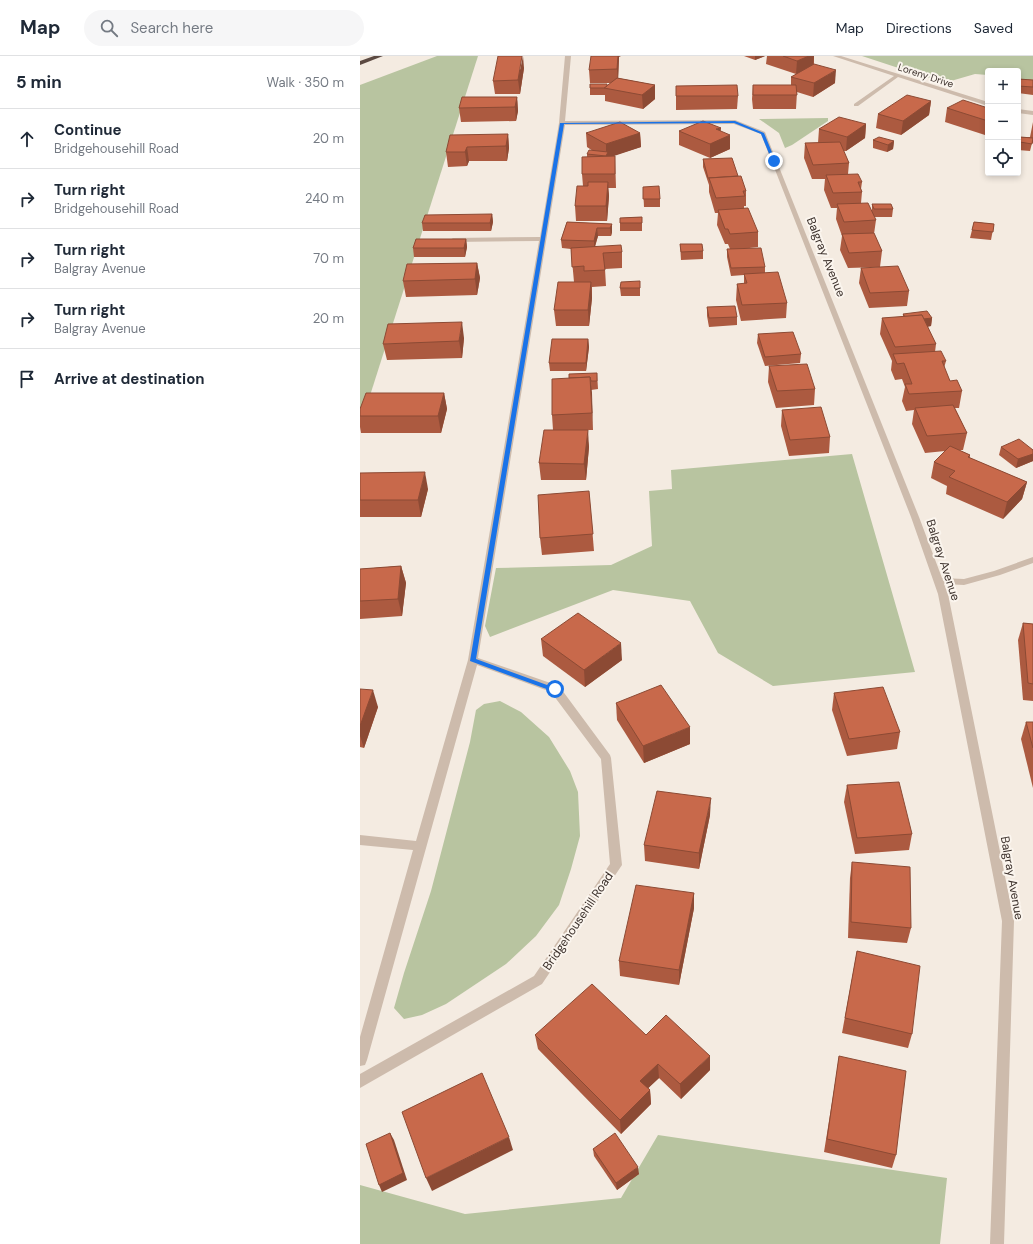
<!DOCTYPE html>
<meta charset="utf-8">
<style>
:root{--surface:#fff;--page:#f6f6f7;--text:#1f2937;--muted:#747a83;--line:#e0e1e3}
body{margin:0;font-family:"DM Sans",sans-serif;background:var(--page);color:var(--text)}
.controls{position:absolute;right:12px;top:12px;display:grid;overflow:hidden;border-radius:4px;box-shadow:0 2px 6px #0003}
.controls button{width:36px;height:36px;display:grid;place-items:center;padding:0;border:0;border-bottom:1px solid var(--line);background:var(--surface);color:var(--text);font:20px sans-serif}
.stop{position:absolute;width:12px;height:12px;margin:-9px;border:3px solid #1a73e8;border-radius:50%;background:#fff}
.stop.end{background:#1a73e8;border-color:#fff;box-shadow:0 1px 4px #0008}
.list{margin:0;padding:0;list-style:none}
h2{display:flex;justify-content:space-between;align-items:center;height:52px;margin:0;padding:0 16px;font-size:17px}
h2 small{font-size:13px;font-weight:400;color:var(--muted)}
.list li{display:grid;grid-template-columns:26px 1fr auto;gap:12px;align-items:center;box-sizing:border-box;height:60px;padding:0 16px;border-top:1px solid var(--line)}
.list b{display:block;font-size:15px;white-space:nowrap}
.list p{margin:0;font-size:13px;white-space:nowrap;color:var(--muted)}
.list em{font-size:13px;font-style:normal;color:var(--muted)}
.icon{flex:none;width:22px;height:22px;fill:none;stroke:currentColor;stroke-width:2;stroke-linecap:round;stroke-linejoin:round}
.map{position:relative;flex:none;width:673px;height:1188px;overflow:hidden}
header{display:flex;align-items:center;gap:24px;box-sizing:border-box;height:56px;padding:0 20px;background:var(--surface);border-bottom:1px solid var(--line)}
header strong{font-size:19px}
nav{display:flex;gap:22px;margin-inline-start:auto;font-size:14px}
.search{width:280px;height:36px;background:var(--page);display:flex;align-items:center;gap:10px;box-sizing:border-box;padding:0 14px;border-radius:22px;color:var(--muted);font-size:15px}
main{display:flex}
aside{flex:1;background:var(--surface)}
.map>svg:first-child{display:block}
.green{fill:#b8c4a0}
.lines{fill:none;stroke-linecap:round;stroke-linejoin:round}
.minor{fill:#cdbbac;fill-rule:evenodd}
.highway{fill:#5c4a42;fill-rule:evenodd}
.wall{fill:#ac5a40}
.shaded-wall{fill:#8c4a34}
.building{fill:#c8694b;stroke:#8c4a34}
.route{fill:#1a73e8}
.labels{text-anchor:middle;stroke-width:4;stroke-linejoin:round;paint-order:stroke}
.far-street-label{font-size:10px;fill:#3b302b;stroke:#fbf5ee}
.street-label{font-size:12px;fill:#3b302b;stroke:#fbf5ee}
</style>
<header>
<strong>Map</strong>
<div class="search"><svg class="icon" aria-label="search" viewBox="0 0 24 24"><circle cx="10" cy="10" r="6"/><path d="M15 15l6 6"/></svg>Search here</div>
<nav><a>Map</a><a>Directions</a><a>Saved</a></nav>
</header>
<main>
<aside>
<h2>5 min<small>Walk · 350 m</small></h2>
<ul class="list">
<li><svg class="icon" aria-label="ahead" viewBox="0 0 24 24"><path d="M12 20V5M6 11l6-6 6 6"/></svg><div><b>Continue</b><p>Bridgehousehill Road</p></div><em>20 m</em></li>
<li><svg class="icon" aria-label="right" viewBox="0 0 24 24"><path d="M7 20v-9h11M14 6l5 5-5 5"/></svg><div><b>Turn right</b><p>Bridgehousehill Road</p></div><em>240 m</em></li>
<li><svg class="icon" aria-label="right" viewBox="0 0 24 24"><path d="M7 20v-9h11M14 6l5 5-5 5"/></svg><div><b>Turn right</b><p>Balgray Avenue</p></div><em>70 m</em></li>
<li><svg class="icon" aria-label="right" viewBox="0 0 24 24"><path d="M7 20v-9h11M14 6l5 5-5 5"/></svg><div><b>Turn right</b><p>Balgray Avenue</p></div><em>20 m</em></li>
<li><svg class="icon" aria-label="arrive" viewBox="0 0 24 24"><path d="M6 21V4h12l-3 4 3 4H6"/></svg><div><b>Arrive at destination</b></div></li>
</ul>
</aside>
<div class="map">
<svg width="673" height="1188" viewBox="0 0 673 1188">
<rect width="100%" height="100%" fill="#f4ebe1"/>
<!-- green -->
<g class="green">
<polygon points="77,0 118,0 0,371 0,29"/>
<polygon points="502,0 673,0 673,24 658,23 658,15 628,15 628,19 615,18 584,27"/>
<polygon points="468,62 468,65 432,89 425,92 419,77 399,63"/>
<polygon points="492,398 555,616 413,630 358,597 330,545 253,534 130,581 125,570 136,512 251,509 292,490 289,435 312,433 311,414"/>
<polygon points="140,645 161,656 189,681 210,715 218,736 220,780 211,813 199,849 176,880 146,908 86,948 62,959 44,963 34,952 44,917 71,835 110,686 116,654 124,648"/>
<polygon points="298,1079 587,1122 580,1188 0,1188 0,1129 105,1158 261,1142"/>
</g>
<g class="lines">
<!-- minor -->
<g class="minor">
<polygon points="205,0 211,0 205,65 375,64 405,76 559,461 582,522 604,523 634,515 673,501 673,507 640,519 604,529 584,528 588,538 654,865 644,1188 630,1188 642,865 578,538 551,461 401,78 374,68 205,69 118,602 199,630 250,699 251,702 262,809 182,928 0,1032 0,1018 174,920 250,808 241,703 191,636 117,609 7,1004 5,1009 0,1010 0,981 53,794 0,789 0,779 56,785 108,604 179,185 93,186 90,184 93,182 180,181 199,67"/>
<polygon points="473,0 481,0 628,46 628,50 538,21 498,50 494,50 494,48 534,20"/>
<polygon points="658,53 673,55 673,59 658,57"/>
</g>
<!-- highway -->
<polygon class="highway" points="14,0 23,0 0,9 0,5"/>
</g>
<!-- wall -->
<g class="wall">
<polygon points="384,0 405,0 395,4"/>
<polygon points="407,0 454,0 454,9 475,27 453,41 437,36 436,53 393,53 392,43 393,29 431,29 431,21 439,17 436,18 406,8"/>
<polygon points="259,1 258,22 295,29 295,43 283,53 245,45 245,39 230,39 230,32 247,30 251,27 230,27 229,14"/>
<polygon points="164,12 160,38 135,38 133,25"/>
<polygon points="658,23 673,24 673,39 658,37"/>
<polygon points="316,30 378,40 377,53 316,54"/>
<polygon points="157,41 158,55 156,65 101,66 99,52"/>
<polygon points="571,45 569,59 541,79 516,72 518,58"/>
<polygon points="587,52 628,52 628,80 585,66"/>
<polygon points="673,66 673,87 672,87 670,95 658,94 660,81 670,81"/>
<polygon points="506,68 505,82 486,95 483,95 489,107 488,118 502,126 501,133 502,136 501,147 512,155 512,148 533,153 532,161 514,161 516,164 514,178 522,195 520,211 488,212 480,194 482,180 476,163 477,152 471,152 464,134 465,123 452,123 444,102 445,87 458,87 459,73"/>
<polygon points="319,75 360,75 370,93 350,102 319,89"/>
<polygon points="226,77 280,77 281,91 252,100 255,100 256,132 248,132 249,140 247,165 216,165 215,150 223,130 222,118 227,101 227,98 233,95 227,91"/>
<polygon points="148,78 149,92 147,105 109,105 107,110 88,111 86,96"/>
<polygon points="513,84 534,85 533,93 527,96 513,92"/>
<polygon points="343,103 378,120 386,135 386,150 384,150 384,152 398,176 398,191 381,193 405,211 405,217 427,247 426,262 381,265 376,244 377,228 384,228 384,219 371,220 367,201 367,193 370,193 368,188 365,188 357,169 358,157 355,157 349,136 349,129 343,111"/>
<polygon points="283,131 300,143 300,151 284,151"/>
<polygon points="132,158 133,166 131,175 63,175 62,167"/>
<polygon points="282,161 282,175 260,175 260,162"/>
<polygon points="207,166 252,168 252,176 251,180 238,180 235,191 262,196 262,212 245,213 246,230 232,231 232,242 229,270 196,270 194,254 214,226 211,193 202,192 201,184"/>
<polygon points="614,166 634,168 631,184 610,182"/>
<polygon points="106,183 107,191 105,201 54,201 53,192"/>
<polygon points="320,188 343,195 343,203 321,204"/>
<polygon points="117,207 120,222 117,239 46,241 43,225"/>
<polygon points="501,212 549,235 547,250 509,252 499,227"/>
<polygon points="280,225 280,240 261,240 260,232"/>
<polygon points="347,251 377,261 377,269 349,271 347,260"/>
<polygon points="543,258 572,262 571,270 567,271 576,288 575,296 586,305 584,312 590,325 602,335 599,352 595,352 607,377 603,394 599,394 610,399 610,402 667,426 662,443 643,463 586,438 587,430 571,422 574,406 585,395 565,397 552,368 554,354 546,355 542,345 545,331 542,323 535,324 531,314 532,305 520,278 522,262 543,261"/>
<polygon points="398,278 441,298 440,307 405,310 397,287"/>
<polygon points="104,282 102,302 27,304 23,288"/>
<polygon points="228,283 229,291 226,315 190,315 189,307"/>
<polygon points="409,310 455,333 454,349 416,352 408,326"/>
<polygon points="237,317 238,333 231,334 233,374 226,374 229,391 226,424 181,424 179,407 193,374 192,359 209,322"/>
<polygon points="84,337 87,353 81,377 1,377 0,371 0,353"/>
<polygon points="422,354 470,381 469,397 429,400 421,370"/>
<polygon points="641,391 673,394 673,405 656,412 639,399"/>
<polygon points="0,417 68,433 61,461 0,461"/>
<polygon points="229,435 234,495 182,499 180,482"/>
<polygon points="41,510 46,527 42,560 0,563 0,513"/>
<polygon points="663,567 673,568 673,645 663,644 658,584"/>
<polygon points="181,583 262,604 225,631 183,600"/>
<polygon points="0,633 18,651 4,692 0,691"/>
<polygon points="474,637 540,676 537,693 487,700 472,654"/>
<polygon points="256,647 330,688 284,707 257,664"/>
<polygon points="666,666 673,666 673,732 661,683"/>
<polygon points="487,729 552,778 549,794 495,798 484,746"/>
<polygon points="350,759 339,813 285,805 284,789"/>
<polygon points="492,806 551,872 547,887 488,882 490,822"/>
<polygon points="334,837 334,852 319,929 260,920 259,905"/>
<polygon points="497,895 552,978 548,992 482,977"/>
<polygon points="175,979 286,979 350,1014 321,1043 299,1022 288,1032 290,1034 291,1048 261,1078 178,993"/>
<polygon points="479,1000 536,1099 532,1112 464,1096 477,1015"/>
<polygon points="233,1093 279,1118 257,1134 234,1100"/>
</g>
<!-- shaded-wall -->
<g class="shaded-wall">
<polygon points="163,0 164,12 160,38 158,24"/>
<polygon points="256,0 261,0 259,1 258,27"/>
<polygon points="395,0 405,0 395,4"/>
<polygon points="449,0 454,0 453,11 436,18 437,5"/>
<polygon points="476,14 475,27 453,41 454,27"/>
<polygon points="295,29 295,43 283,53 282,39"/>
<polygon points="157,41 158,55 156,65 155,51"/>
<polygon points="571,45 569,59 541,79 543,65"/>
<polygon points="506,68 505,82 486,95 487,81"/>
<polygon points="361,72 360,83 370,79 370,93 350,102 350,88 356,73"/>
<polygon points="280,77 281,91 248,102 246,108 246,88"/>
<polygon points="148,78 149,92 147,105 146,90"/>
<polygon points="534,85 533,93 527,96 528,89"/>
<polygon points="107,91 109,105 107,110 105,96"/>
<polygon points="248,126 249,140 247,165 246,150"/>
<polygon points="132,158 133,166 131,175 130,167"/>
<polygon points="252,168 252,176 251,180 250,172"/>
<polygon points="237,172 238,180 234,193 234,185"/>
<polygon points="106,183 107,191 105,201 104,192"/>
<polygon points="117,207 120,222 117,239 115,223"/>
<polygon points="231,226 232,242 229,270 228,254"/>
<polygon points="572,262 571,270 546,273 547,265"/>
<polygon points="102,266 104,282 102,302 99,285"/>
<polygon points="228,283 229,291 226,315 226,307"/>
<polygon points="230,321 232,337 233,374 232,357"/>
<polygon points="84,337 87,353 81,377 78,360"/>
<polygon points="228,374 229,391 226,424 224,408"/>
<polygon points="673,398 673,405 656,412 658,403"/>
<polygon points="65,416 68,433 61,461 58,444"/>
<polygon points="667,426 662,443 643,463 647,446"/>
<polygon points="41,510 46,527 42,560 38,543"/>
<polygon points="261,587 262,604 225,631 224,614"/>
<polygon points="13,634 18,651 4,692 0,680 0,670"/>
<polygon points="330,671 330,688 284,707 283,690"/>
<polygon points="351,742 350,759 339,813 339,797"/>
<polygon points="334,837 334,852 319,929 319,914"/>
<polygon points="350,1000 350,1014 321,1043 320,1028"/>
<polygon points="298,1008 299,1022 281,1039 280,1025"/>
<polygon points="290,1034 291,1048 261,1078 260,1064"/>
<polygon points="30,1077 34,1084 47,1124 22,1136 19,1129"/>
<polygon points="149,1081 153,1094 72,1135 66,1122"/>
<polygon points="278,1111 279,1118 257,1134 256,1127"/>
</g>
<!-- building -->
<g class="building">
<polygon points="138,0 162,0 158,24 133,25"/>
<polygon points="231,0 258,0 257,13 229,14"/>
<polygon points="423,0 449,0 437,5"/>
<polygon points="454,8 476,14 454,27 431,21"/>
<polygon points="257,22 295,29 282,39 244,32"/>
<polygon points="658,23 673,24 673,31 658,30"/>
<polygon points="230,28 247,28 247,30 244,32 230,32"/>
<polygon points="377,29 378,40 316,40 316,30"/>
<polygon points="393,29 436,29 437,39 393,39"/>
<polygon points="547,39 571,45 543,65 518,58"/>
<polygon points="102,41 157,41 155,51 99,52"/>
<polygon points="603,44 628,52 628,65 587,52"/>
<polygon points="479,61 506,68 487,81 459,73"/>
<polygon points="343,65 361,72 356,73 370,79 350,88 319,75"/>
<polygon points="260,66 280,77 246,88 226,77"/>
<polygon points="148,78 146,90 107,91 105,96 86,96 90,79"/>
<polygon points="519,81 534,85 528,89 513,84"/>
<polygon points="660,81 673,82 672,88 660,86"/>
<polygon points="480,86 489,107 453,109 445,87"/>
<polygon points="229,94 248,96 246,100 227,98"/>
<polygon points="255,100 255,118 222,118 222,101"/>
<polygon points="372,102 378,120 348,122 343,103"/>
<polygon points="498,118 502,126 498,126 502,136 473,137 466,119"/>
<polygon points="381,120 386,135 383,135 385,140 356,142 349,122"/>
<polygon points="228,126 248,126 246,150 215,150 217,130 228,130"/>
<polygon points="299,130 300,143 283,143 283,131"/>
<polygon points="508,147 516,164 484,166 477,148"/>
<polygon points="512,148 531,148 533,153 514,153"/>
<polygon points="388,152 398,176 370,178 368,173 365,173 358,154"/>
<polygon points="132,158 130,167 62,167 65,159"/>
<polygon points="282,161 282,167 260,167 260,162"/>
<polygon points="207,166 252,168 250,172 237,172 234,185 201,184"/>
<polygon points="614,166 634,168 633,176 612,174"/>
<polygon points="514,177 522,195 489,197 482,178"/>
<polygon points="56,183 106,183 104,192 53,192"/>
<polygon points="320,188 342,188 343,195 321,196"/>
<polygon points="261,189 262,196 243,197 245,214 224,215 224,210 212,211 211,192"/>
<polygon points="401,192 405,211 371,212 367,193"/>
<polygon points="117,207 115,223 43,225 47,208"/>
<polygon points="538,210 549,235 510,237 501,212"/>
<polygon points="418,216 427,247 382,249 377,228 387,227 384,218"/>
<polygon points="280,225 280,232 260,232 261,226"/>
<polygon points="198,226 231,226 228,254 194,254"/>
<polygon points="375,250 377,261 349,262 347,251"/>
<polygon points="567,255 572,262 563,263 562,259 545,261 543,258"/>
<polygon points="562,259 576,288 535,291 522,262"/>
<polygon points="102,266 99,285 23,288 28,268"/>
<polygon points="433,276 441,298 405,301 398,278"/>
<polygon points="192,283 228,283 226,307 189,307"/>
<polygon points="581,295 586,305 582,305 590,325 597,324 602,335 549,338 545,328 552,328 544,307 537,308 533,298"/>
<polygon points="447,308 455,333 417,335 409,310"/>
<polygon points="237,317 237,325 231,325 230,321 209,322 209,318"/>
<polygon points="230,321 232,357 192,359 192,323"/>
<polygon points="6,337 84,337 78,360 0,360 0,353"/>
<polygon points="593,349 607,377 567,380 555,352"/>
<polygon points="461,351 470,381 430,384 422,354"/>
<polygon points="184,374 228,374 224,408 179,407"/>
<polygon points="659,383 673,394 673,398 658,403 641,391"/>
<polygon points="590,390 610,399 608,401 667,426 647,446 589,421 595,415 574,406"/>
<polygon points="65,416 58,444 0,444 0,417"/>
<polygon points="229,435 233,478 180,482 178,439"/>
<polygon points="41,510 38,543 0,545 0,513"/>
<polygon points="218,557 261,587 224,614 181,583"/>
<polygon points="663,567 673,568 673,628 668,627"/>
<polygon points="301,629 330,671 283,690 256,647"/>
<polygon points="523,631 540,676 489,683 474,637"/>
<polygon points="0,633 13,634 0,670"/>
<polygon points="666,666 673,666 673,692"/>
<polygon points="539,726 552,778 497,782 487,729"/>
<polygon points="297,735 351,742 339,797 284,789"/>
<polygon points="492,806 550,811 551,872 491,866"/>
<polygon points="276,829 334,837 319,914 259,905"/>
<polygon points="497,895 560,910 552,978 485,962"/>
<polygon points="232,928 286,979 306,959 350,1000 320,1028 298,1008 280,1025 290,1034 260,1064 175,979"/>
<polygon points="479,1000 546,1015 536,1099 467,1083"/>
<polygon points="122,1017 149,1081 66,1122 42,1056"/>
<polygon points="30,1077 43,1117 19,1129 6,1088"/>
<polygon points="255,1077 278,1111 256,1127 233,1093"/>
</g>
<!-- route -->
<polygon class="route" points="375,65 404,77 416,106 412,105 401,78 374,67 204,68 116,603 198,633 192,635 110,605 200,67"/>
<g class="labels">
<!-- far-street labels -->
<g class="far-street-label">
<text transform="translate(566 19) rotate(18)" y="4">Loreny Drive</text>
</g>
<!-- street labels -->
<g class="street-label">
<text transform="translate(466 201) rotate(68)" y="4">Balgray Avenue</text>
<text transform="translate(583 504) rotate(72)" y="4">Balgray Avenue</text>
<text transform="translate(652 822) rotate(80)" y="4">Balgray Avenue</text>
<text transform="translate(218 865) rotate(-56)" y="4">Bridgehousehill Road</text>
</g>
</g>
</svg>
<div class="controls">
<button>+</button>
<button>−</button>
<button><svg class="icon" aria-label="locate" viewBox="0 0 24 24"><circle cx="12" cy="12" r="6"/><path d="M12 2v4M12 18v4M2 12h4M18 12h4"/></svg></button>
</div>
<div class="stop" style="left:195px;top:633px"></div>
<div class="stop end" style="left:414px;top:105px"></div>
</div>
</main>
